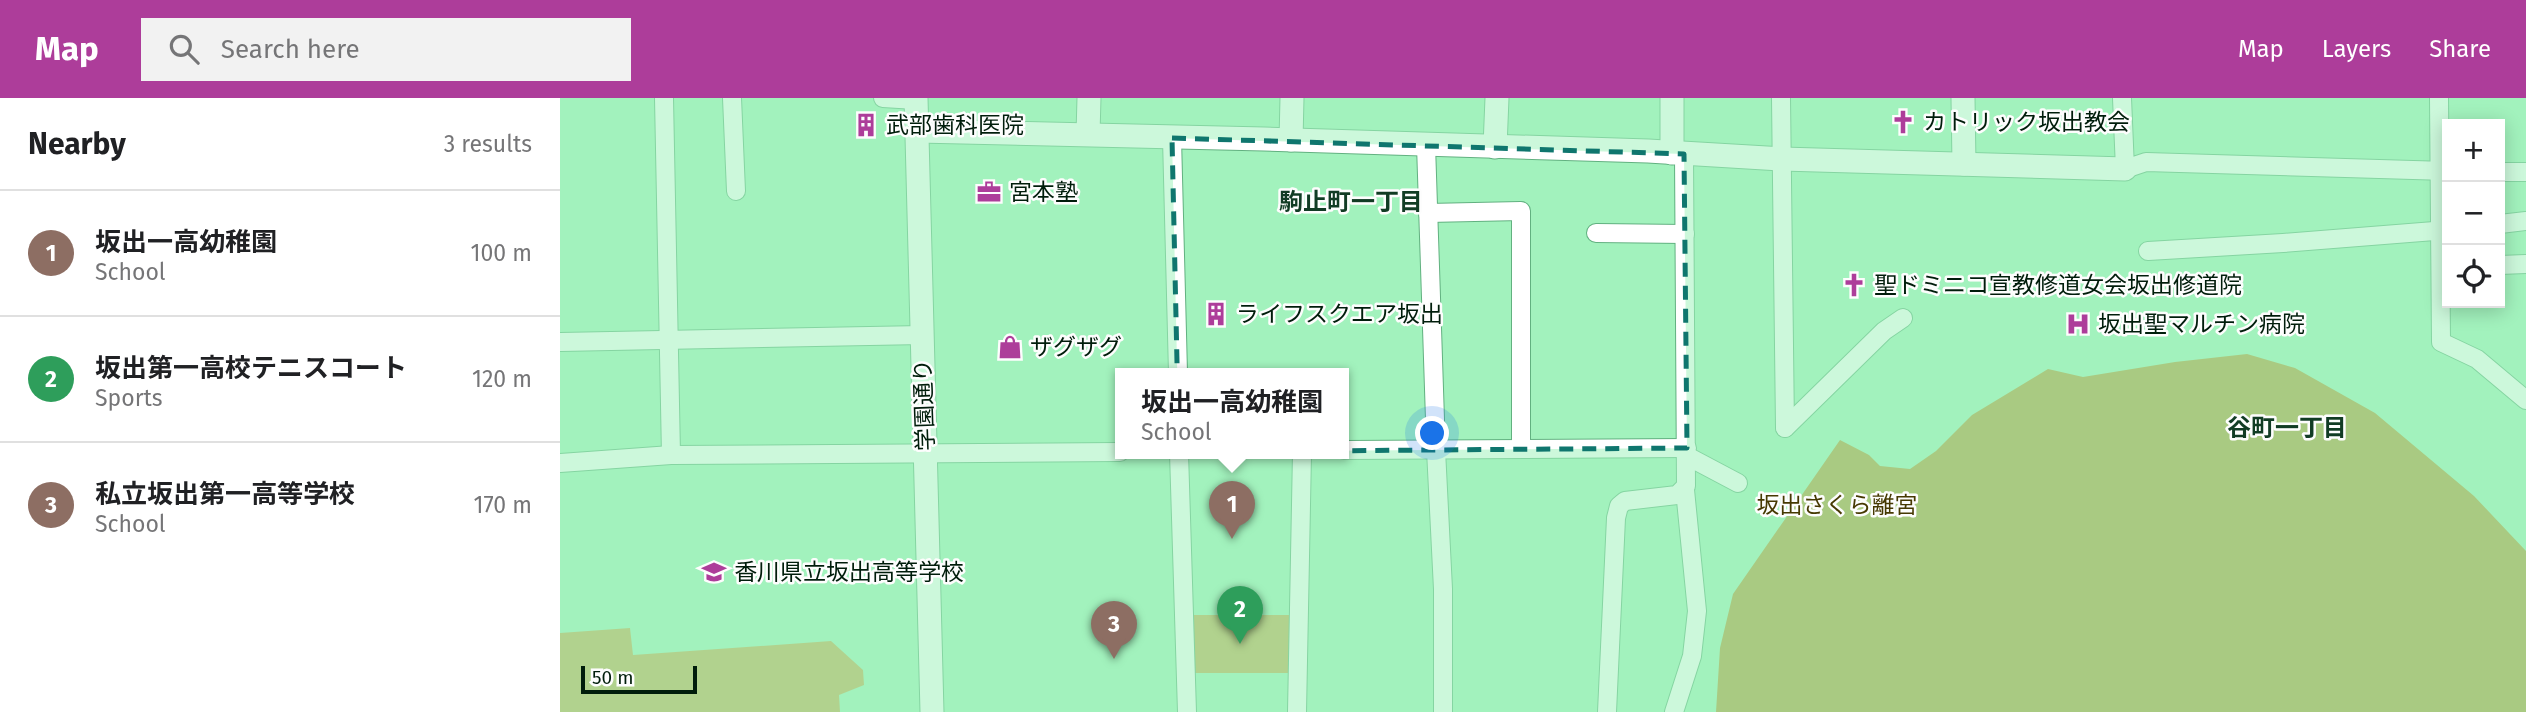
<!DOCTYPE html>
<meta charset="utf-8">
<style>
:root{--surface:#fff;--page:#f2f2f2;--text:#202124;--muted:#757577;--line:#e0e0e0;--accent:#ad3d9a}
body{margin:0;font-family:"Fira Sans","Noto Sans JP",sans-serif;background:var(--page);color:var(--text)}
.controls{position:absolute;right:21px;top:21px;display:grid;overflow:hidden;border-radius:0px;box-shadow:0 4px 18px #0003}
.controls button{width:63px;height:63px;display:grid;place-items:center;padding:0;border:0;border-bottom:2px solid var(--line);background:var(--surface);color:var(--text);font:35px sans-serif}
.scale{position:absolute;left:21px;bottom:18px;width:116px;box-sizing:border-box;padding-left:7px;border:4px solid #001d0b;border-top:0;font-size:19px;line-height:24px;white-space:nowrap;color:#001d0b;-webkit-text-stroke:5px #fdfdfd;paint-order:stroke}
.you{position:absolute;left:873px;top:336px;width:24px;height:24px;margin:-18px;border:5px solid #fff;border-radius:50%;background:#1a73e8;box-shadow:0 0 0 10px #1a73e833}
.badge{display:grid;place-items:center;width:46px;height:46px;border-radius:50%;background:var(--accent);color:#fff;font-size:23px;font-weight:700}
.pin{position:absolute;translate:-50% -58px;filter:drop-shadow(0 2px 4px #0008)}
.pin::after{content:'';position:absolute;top:37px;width:24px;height:21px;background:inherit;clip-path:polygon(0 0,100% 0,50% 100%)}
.popup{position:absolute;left:555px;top:270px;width:234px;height:91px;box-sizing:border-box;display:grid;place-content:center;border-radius:0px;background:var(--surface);filter:drop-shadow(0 2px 5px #0005);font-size:23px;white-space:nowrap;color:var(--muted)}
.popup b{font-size:26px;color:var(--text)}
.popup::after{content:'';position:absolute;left:50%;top:100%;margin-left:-14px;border:14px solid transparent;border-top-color:var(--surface)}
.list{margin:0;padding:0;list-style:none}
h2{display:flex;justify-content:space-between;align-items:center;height:91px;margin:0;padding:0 28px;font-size:30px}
h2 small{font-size:23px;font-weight:400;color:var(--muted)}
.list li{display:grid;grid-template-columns:46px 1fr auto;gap:21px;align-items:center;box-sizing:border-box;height:126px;padding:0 28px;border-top:2px solid var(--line)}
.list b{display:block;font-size:26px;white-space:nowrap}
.list p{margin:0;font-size:23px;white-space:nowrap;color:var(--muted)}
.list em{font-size:23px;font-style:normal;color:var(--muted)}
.icon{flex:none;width:38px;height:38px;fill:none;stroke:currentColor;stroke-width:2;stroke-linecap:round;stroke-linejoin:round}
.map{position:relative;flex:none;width:1966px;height:614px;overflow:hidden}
header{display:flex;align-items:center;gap:42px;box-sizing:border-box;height:98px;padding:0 35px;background:var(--accent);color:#fff}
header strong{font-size:33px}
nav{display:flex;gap:38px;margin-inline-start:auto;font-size:24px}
.search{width:490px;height:63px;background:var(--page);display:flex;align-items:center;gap:18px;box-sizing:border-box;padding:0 24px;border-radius:0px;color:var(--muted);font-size:26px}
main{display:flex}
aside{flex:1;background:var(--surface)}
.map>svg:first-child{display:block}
.green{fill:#c3ac56}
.forest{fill:#b29a3a}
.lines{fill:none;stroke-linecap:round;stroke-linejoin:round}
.minor-casing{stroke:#62b180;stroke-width:20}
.tertiary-casing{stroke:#62b180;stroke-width:25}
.minor{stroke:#fff;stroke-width:18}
.tertiary{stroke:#fff;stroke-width:23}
.marked{fill:none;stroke:#0f766e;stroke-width:5;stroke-dasharray:14 9;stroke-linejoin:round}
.labels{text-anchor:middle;stroke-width:5;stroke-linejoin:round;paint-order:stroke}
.poi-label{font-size:23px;fill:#001d0b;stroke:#fdfdfd;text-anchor:start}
.street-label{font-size:23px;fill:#001d0b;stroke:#fdfdfd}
.park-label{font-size:23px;fill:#463902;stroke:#fdfdfd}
.neighbourhood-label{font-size:24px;font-weight:bold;fill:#113c24;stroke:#fdfdfd}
</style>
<header>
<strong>Map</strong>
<div class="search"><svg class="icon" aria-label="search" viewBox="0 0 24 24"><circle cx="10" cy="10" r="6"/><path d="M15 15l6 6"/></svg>Search here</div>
<nav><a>Map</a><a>Layers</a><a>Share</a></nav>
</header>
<main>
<aside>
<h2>Nearby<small>3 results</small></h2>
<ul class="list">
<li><span class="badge" style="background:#8d6e63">1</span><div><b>坂出一高幼稚園</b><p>School</p></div><em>100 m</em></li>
<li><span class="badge" style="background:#2e9e5b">2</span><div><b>坂出第一高校テニスコート</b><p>Sports</p></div><em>120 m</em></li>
<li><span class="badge" style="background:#8d6e63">3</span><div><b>私立坂出第一高等学校</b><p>School</p></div><em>170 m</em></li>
</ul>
</aside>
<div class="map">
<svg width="1966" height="614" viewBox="0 0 1966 614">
<rect width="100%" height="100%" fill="#a2f2bd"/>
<!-- green -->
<g class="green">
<rect x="628" y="517" width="104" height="58"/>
<polygon points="70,530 73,557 271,543 303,572 304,587 279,597 280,614 0,614 0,535"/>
</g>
<!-- forest -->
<polygon class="forest" points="1687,256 1735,270 1815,315 1914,398 1966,453 1966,614 1156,614 1160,550 1173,496 1280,342 1309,357 1320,368 1350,371 1376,353 1412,317 1488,271 1523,279 1615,264"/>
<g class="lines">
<!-- minor casing -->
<g class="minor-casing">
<g id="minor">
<polyline points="104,0 111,357"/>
<polyline points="172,0 176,93"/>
<polyline points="323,0 356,2"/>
<polyline points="1221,0 1225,330"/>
<polyline points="1562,0 1565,71 1586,64 1887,73"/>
<polyline points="1879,0 1881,244 1917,261 1966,302"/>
<polyline points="612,40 618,275"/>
<polyline points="866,47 876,352 883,491 883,614"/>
<polyline points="1940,74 1966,74"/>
<polyline points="868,115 961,113 961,351"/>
<polyline points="1940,126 1966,123"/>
<polyline points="1036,135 1125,136"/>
<polyline points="1588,153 1723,145 1887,132"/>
<polyline points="1940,167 1966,166"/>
<polyline points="0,244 363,237"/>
<polyline points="1225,330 1324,233 1343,220"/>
<polyline points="784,352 1127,350"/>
<polyline points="619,355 627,614"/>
<polyline points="1127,358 1178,385"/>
<polyline points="0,365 111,357 560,354"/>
<polyline points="737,614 742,355"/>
<polyline points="1047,614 1056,420 1059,408 1065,403 1117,397 1126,388 1124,56"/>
<polyline points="1114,614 1132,558 1137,513 1125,392"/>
</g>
</g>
<!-- tertiary casing -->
<g class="tertiary-casing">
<g id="tertiary">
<polyline points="356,0 372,614"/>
<polyline points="1112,0 1112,55"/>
<polyline points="1403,0 1404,66"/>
<polyline points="358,33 704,41 1088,53 1222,61 1565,71"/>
<polyline points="528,36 529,0"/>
<polyline points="731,42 732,0"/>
<polyline points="935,49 937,0"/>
</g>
</g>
<!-- minor -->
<use href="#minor" class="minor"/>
<!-- tertiary -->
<use href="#tertiary" class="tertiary"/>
</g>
<!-- marked area -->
<path d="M0 0H1966V614H0ZM612,40l512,16 3,294 -508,4z" fill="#a2f2bd" fill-opacity=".55" fill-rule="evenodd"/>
<path class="marked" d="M612,40l512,16 3,294 -508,4z"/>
<!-- icons -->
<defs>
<g id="church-bare" transform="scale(1.89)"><path d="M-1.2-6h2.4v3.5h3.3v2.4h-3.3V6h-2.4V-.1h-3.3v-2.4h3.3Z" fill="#ad3d9a" stroke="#fdfdfd" stroke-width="2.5" paint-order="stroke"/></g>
<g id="building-bare" transform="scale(1.89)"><path d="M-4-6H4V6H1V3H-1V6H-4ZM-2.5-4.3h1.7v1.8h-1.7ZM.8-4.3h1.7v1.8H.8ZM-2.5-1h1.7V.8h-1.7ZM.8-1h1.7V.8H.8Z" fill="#ad3d9a" stroke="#fdfdfd" stroke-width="2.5" paint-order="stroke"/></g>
<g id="office-bare" transform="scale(1.89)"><path d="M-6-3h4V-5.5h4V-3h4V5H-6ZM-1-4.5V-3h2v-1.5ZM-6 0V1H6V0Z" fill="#ad3d9a" stroke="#fdfdfd" stroke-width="2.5" paint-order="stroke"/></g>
<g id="hospital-bare" transform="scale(1.89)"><path d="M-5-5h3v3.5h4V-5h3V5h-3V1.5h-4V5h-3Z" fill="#ad3d9a" stroke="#fdfdfd" stroke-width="2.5" paint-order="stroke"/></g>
<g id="shop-bare" transform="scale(1.89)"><path d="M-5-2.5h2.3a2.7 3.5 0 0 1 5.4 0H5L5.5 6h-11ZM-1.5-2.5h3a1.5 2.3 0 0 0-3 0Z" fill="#ad3d9a" stroke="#fdfdfd" stroke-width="2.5" paint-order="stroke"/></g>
<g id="school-bare" transform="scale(1.89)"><path d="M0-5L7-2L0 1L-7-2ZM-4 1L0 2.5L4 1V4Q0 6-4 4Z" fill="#ad3d9a" stroke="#fdfdfd" stroke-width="2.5" paint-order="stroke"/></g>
</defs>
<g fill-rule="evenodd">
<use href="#church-bare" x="1343" y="24"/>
<use href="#building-bare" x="306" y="27"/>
<use href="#office-bare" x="429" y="94"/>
<use href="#church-bare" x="1294" y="187"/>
<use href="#building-bare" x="656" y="216"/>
<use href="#hospital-bare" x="1518" y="226"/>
<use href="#shop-bare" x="450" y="249"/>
<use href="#school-bare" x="154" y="474"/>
</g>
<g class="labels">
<!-- poi labels -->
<g class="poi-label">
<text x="1363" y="32">カトリック坂出教会</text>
<text x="326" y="35">武部歯科医院</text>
<text x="449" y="102">宮本塾</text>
<text x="1314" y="195">聖ドミニコ宣教修道女会坂出修道院</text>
<text x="676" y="224">ライフスクエア坂出</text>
<text x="1538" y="234">坂出聖マルチン病院</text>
<text x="470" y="257">ザグザグ</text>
<text x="174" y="482">香川県立坂出高等学校</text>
</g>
<!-- street labels -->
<g class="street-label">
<text transform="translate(364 307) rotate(-92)" y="8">学園通り</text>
</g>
<!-- park labels -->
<g class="park-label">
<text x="1277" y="415">坂出さくら離宮</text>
</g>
<!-- neighbourhood labels -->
<g class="neighbourhood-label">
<text x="791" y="112">駒止町一丁目</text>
<text x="1727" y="338">谷町一丁目</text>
</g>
</g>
</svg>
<div class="controls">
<button>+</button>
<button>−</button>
<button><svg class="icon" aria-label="locate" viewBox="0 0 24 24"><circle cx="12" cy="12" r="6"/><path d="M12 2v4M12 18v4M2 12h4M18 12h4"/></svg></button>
</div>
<div class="scale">50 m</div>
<div class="you"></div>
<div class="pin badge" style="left:672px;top:441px;background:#8d6e63">1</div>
<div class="popup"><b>坂出一高幼稚園</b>School</div>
<div class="pin badge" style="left:680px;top:546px;background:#2e9e5b">2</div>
<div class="pin badge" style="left:554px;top:561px;background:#8d6e63">3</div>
</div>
</main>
